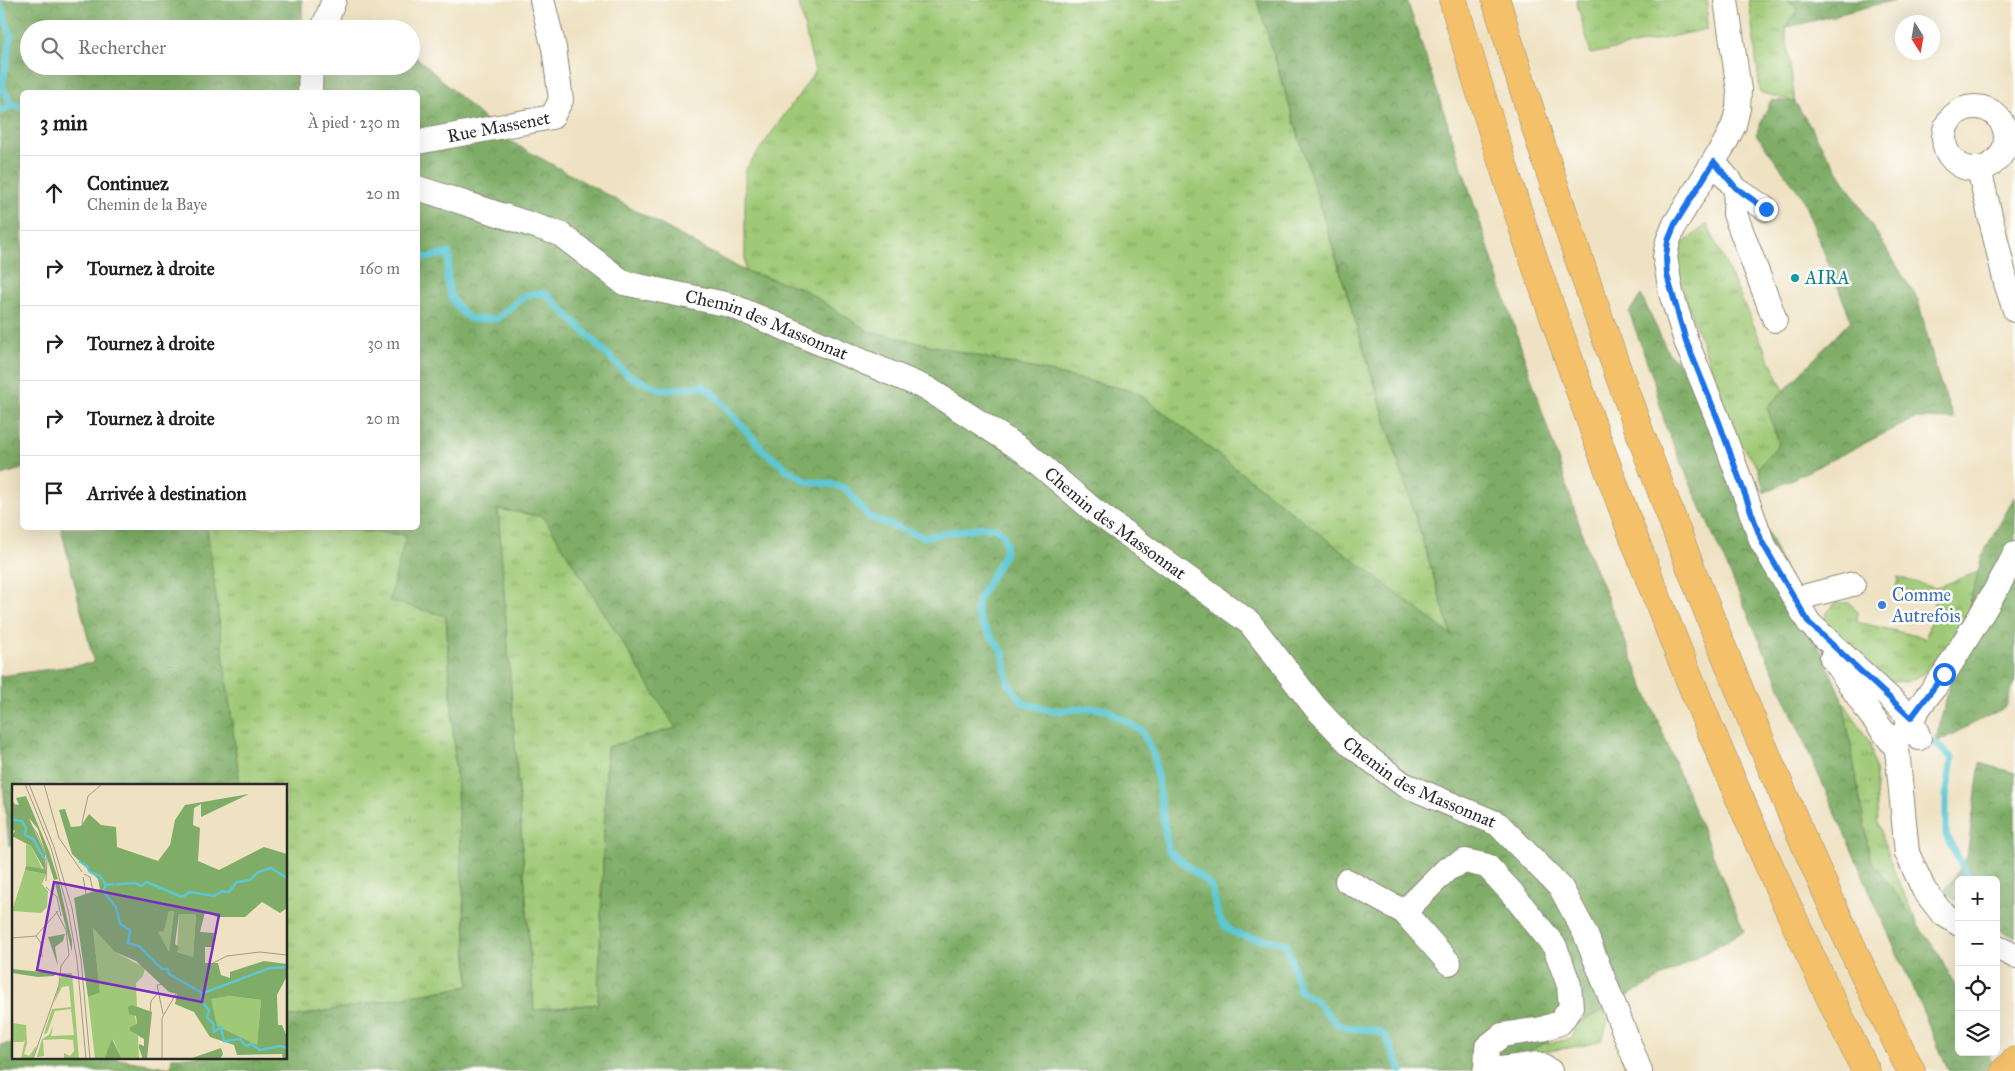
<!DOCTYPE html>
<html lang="fr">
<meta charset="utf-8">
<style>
:root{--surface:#fff;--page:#f6f6f6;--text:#202124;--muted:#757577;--line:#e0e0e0}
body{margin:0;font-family:"IM FELL Great Primer",serif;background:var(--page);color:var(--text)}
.controls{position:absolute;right:15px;bottom:15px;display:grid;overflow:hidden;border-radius:8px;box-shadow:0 5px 20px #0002}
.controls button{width:45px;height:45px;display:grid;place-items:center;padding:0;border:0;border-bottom:1px solid var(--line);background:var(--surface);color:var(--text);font:25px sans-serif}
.compass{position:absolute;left:1895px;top:15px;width:45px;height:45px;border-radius:50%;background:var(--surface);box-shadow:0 5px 20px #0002;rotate:169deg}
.stop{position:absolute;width:15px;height:15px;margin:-11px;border:4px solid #1a73e8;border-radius:50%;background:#fff}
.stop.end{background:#1a73e8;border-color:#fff;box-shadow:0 1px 5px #0008}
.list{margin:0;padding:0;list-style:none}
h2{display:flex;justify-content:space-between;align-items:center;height:65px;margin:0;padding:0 20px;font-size:21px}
h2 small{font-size:16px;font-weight:400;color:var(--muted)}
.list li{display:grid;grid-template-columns:32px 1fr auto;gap:15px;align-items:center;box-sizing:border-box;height:75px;padding:0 20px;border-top:1px solid var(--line)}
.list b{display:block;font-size:19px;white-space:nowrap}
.list p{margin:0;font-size:16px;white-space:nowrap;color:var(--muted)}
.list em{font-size:16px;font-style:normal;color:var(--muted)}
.icon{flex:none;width:28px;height:28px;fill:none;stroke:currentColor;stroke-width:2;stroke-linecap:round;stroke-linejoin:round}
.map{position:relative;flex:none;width:2015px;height:1071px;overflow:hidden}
.search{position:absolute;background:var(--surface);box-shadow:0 5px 20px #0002;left:20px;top:20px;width:400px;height:55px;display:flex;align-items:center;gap:12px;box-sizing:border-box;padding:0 18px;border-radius:28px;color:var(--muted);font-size:19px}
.panel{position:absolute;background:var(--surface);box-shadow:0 5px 20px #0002;left:20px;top:90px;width:400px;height:440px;border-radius:8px}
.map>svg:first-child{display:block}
.grass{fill:url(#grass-tufts);stroke:#657a50}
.forest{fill:url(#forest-crowns);stroke:#556c49;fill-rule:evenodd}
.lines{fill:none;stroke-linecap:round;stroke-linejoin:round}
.stream{stroke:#5bc7d5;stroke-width:7}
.minor-casing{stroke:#8d8677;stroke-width:26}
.major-casing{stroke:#8d8677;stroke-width:29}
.highway-casing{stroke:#8d8677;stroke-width:29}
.minor{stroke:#fff;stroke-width:24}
.major{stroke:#f4c16a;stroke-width:28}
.highway{stroke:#f4c16a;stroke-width:28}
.route{stroke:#1a73e8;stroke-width:6}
.culture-dot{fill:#0f9aa8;stroke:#fdfcf7;stroke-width:2}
.shop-dot{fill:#3f7fe0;stroke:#fdfcf7;stroke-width:2}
.labels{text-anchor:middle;stroke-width:5;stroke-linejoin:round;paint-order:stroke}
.street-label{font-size:18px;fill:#2b2b2b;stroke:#fdfcf7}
.culture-label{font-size:18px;fill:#0d838f;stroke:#fdfcf7;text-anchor:start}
.shop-label{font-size:18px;fill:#366cbe;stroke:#fdfcf7;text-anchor:start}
.inset-river{fill:none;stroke:#5bc7d5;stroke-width:2.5}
.inset-road{fill:none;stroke:#a19986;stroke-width:1}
.view{fill:#7b2cbf;fill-opacity:0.15;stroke:#7b2cbf;stroke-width:2.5}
.inset-edge{fill:none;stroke:#2b2b2b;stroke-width:2.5}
</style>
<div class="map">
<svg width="2015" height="1071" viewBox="0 0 2015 1071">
<defs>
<pattern id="grass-tufts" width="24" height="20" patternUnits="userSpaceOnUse" patternTransform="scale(1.25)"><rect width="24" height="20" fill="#9fc976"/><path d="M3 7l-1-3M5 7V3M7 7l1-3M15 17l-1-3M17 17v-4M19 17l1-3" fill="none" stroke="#82a361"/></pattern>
<pattern id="forest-crowns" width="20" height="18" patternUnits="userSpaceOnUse" patternTransform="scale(1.25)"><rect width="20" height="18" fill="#7fad67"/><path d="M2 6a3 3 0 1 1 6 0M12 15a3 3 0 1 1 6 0" fill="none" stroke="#688d55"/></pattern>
</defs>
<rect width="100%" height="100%" fill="#fdfcf7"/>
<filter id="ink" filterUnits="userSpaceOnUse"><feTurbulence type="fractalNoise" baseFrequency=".02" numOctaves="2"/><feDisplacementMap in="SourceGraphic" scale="10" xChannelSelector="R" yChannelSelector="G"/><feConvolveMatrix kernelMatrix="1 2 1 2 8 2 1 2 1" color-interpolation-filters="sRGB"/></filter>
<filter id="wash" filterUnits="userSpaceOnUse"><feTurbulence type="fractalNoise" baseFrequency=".0096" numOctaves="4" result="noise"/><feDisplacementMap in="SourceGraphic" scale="20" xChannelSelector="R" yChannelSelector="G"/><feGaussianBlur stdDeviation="1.12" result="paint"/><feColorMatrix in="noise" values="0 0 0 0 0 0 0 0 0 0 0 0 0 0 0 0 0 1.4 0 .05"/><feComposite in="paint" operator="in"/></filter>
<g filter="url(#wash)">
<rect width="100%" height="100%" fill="#efe2c3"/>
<!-- grass -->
<g class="grass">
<polygon points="798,0 1257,0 1452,637 1137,392 868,331 801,288 745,271 745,170 815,72"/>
<polygon points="1576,0 1707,0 1707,29 1591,54"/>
<polygon points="1749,0 1788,0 1798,10 1785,28 1795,102 1760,92"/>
<polygon points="1707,224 1784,391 1767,407 1779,444 1758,468 1737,438 1684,294 1674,251"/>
<polygon points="498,509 544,517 676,728 607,747 598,1004 534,1010"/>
<polygon points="207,528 333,528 406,535 446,616 469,986 286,1018 286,785 240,785"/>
<polygon points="1978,572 1969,609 1956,635 1922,675 1906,682 1882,680 1824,624 1826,614 1836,602 1849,603 1858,611 1857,622 1926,638 1936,598 1896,588 1898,577 1935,588"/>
<polygon points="1843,701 1870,743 1875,768 1878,822 1893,868 1918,925 1870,858"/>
<polygon points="1563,928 1608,1020 1602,1040 1586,1045 1505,1058 1502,1050 1572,1039 1584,997"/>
</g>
<!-- forest -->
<g class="forest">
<path d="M0,0h302v29h-273v37h382v-14l95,87 239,132 56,17 67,43 269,61 315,244 -195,-636h150l181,551 156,380 -250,140h-1494v-26l14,-2v14h92l65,11 1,-11h114v-39l183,-32 -23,-370 -57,-15 17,-66 -73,-7h85v-436h-396v377l-22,6zM498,509l46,8 132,211 -69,19 -9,257 -64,6z"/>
<polygon points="1788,0 1895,0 1785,28 1798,10"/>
<polygon points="1771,100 1795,102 1918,300 1938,377 1954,419 1916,418 1764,493 1758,468 1779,444 1767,407 1784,391 1851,320 1801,195 1756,134"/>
<polygon points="1641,295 1668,352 1696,382 1719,422 1843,701 1870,858 1940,956 1959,994 1959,1052 1987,1052 1995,1068 1985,1071 1949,1071 1666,428 1653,378 1629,312"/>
<polygon points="2015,496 2015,680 2006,707 1935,743 1982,556"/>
<polygon points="61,528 207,528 240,785 14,785 14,845 9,846 0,753 0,676 94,663"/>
<polygon points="1980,763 2015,773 2015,937 1996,929 1996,880 1959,880 1959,903 1944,892 1967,857"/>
</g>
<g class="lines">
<!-- stream -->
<g class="stream">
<polyline points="0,5 11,36 2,87 12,105 22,107"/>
<polyline points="0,111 12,105"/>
<path d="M418,255l8,3 23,-5c2,6 -1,9 -1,15 -3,23 5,38 22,51h27c17,-13 27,-31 50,-24l81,80 34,15 40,-4 11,7 50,57 25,20 19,11 29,4 10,4 23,28 55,20 59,-10 13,1 7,6 3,10 -2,11 -26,45 -1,12 4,11 22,29 5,31 15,20 31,8 41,-3 12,2 35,21 12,24 14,95 40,33c8,11 6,27 13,38 15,22 44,15 65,23l14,47 15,9 21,23 8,4 34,4 8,6 15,34"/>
<polyline points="1935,743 1952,758 1946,797 1946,835 1970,880"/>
</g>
</g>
</g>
<g filter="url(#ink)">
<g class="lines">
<!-- minor casing -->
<g class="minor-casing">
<g id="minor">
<polyline points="1726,0 1739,90 1738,108 1734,125 1725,143 1675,224 1668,241 1665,257 1671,293 1686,341 1719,422 1762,542 1809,623 1911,718 1919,738"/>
<polyline points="323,29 334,0"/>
<polyline points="310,92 311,66"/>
<circle cx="1975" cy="138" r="31"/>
<path id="s1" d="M418,142l134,-25 9,-17 -7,-52 -12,-48"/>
<polyline points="1714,162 1736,189 1735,214 1775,320"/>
<polyline points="1979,169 2006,283 2015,310"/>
<path id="s2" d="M418,188l142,46 64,49 106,22 198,84 96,62 68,58 158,114 65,84 36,38 52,39 95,40 63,64 24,45 55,138"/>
<polyline points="1736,189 1766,209"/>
<polyline points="1795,599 1853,584"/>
<polyline points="1832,658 1870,714 1897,749 1907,853 1924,890 1942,913 1959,924"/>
<path d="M1904,733c10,-23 27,-40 41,-60 24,-39 50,-78 70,-119"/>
<polyline points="1347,881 1404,912"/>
<polyline points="1996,947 2015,956"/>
<polyline points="1449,963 1404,912 1447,869 1465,861 1487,866 1512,893 1555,947 1569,985 1571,1007 1560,1023 1542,1029 1502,1035 1487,1047 1486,1071"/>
<polyline points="1485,1071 1538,1064 1550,1071"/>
</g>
</g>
<!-- major casing -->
<g class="major-casing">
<polyline id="major" points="2005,1071 2015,1061"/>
</g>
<!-- highway casing -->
<g class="highway-casing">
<g id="highway">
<path d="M1453,0c21,72 43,144 66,215 15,48 33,95 49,142 85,244 183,483 298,714"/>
<path d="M1496,0c111,367 245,727 415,1071"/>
</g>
</g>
<!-- minor -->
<use href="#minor" class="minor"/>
<!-- major -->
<use href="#major" class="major"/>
<!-- highway -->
<use href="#highway" class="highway"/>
</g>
</g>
<g class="lines" filter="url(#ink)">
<!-- route -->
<polyline class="route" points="1766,209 1736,188 1714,162 1675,224 1668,241 1666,257 1667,275 1686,341 1719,422 1762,542 1809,623 1911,718 1944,674"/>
</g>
<!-- markers -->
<circle class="culture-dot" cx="1795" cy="278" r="5"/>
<circle class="shop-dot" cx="1882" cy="605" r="5"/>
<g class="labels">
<!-- street labels -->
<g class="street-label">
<text dy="6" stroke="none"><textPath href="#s1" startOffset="82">Rue Massenet</textPath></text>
<text dy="6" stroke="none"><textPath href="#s2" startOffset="379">Chemin des Massonnat</textPath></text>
<text dy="6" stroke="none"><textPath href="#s2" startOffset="784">Chemin des Massonnat</textPath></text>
<text dy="6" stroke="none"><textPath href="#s2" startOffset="1189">Chemin des Massonnat</textPath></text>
</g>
<!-- culture labels -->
<g class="culture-label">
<text x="1805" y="284">AIRA</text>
</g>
<!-- shop labels -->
<g class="shop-label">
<text x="1892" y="601">Comme<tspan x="1892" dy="21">Autrefois</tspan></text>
</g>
</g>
<!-- overview -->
<g transform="translate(12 784)">
<rect width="275" height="275" fill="#efe2c3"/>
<path d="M14,60l5,2 12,24 -17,-4zM13,86l21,4 -4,10 6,7 -1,16 -6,6 -29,-2zM157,126l5,1 -5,42 -4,-2 -7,-19 6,-1zM167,130h17l-3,43 -16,-5zM81,143l22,25 30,16 -2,8 -7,7 1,24 -5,-2 5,20 -7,6 8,5 1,23h-17l-9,-20 -9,20h-9l-7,-62 12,-4zM50,189h10l7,86h-15v-6l6,3 4,-5 -1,-11 -11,-1 -19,1 1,16 -7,1 5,-18 7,-4 4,-9 -2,10 23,-1 -3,-26 -16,2 -8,22 -3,1 8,-25 19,-2 -2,-21 -7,1 -8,16zM218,212l31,4 -4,45 -41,-19 -6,-27zM0,239l14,2 1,18 -3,11 5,2 8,-11 -4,14h-12l4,-19 -2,2h-11z" fill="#9fc976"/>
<path d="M237,10l-48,23v-13l-7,4 -1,17 7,3 -2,33 21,9 45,-23 23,7v54l-7,5 -18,-11 -17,15h-28l-12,-5 -5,20 14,1 -1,14h-8v16h13l3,12 9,3v-6l34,-11 23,3v12l-10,19 1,30h4l5,12v22h-4l-1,-5 -45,1 -3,-10 -24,-8 -16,-25 -19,-8 2,-10 -8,-2 -33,-31 -21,-9 -22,-24 7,65 -12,4 -14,-99 26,-9 -2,-10 -26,-25 -13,-44 6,-1 6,18 10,-1 8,-12 12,11 15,2 1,20 41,14 12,-16 5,-25 10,-15zM157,127h5l-5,41 -11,-20 6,-1zM167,130h17l-3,43 -16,-5 2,-5 -4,-3zM218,212l31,4 -4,45 -40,-19 -6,-27zM14,12l23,55 9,28 -4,1 -16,-51 -9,-11 16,36 1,20 -21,-4 1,-4 18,3 -13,-23 -19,-10 3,-5 -3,-2v-25l7,1 -3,-7zM47,98l13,59v11l-17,-69zM53,150l-2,7 -8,6 3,19 -10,-29zM0,185l29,3h15l-2,4 -16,1 -26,-4zM120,221l20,7 -5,47h-4l-4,-11v-4l5,2v-7l-14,-8v-4l7,-3 -1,-8 -7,-2 -1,-7zM100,255l10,20h-18zM209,264l2,6 -3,5h-31z" fill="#7fad67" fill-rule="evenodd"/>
<path class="inset-river" d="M0,31l2,5 8,1 4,7 -1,7 8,4 12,21M67,77l8,5 3,6 10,4 6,9 30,-2 5,3 6,-4 35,15 8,-5 24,4 8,-5 7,1 8,-10 13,-2 8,-8 13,-4 16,10M94,101l-3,6 13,16 4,17 10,6 -2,13 11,3 23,23h6l1,5 33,19v9l7,8 -2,8 6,5 1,9 7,-5 3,14 16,-2 6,7 5,-2 9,6 21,-4 6,2M191,209l67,-25 17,-1"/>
<path class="inset-road" d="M13,0l26,64 17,62 9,50 9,99M17,0l25,63 18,61 9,52 9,99M32,0l15,54 23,34M0,17l25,32 10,25 -1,23M72,90l6,3 3,14h17l7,-9 -35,-59 6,-27 14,-12M71,93l5,28 21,26 23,25 45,30v6l-15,26v41M34,103l11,10 4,19M24,152l5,7 1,14M0,154l24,-2 22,-25M199,180l16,-8 33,-4 27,3M151,230l-6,-29 17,-2M21,275l26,-74 2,-19 8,-11 -3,-25 -10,-19M134,275l5,-58 6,-7"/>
<path class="view" d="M42,98l165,33 -17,87 -165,-32z"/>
<rect width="275" height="275" class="inset-edge"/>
</g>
</svg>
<div class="controls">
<button>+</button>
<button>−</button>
<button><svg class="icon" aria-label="locate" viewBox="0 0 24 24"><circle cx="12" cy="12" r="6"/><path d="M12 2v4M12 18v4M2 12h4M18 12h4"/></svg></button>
<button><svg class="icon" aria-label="layers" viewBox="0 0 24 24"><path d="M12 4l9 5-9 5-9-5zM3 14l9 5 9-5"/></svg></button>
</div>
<svg class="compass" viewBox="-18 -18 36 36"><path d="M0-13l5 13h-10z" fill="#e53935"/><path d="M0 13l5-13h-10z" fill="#757577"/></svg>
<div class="stop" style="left:1944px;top:674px"></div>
<div class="stop end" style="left:1766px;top:209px"></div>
<div class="search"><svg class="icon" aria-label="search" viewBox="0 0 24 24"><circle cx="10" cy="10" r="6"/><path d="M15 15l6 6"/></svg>Rechercher</div>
<section class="panel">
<h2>3 min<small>À pied · 230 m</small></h2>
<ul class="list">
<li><svg class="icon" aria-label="ahead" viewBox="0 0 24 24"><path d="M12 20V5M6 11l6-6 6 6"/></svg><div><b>Continuez</b><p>Chemin de la Baye</p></div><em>20 m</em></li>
<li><svg class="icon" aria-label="right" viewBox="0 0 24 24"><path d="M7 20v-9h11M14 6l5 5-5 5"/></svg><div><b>Tournez à droite</b></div><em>160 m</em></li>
<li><svg class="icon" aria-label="right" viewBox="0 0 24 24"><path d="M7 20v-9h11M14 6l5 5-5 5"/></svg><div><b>Tournez à droite</b></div><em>30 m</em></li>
<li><svg class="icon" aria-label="right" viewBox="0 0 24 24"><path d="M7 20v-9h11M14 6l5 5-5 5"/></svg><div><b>Tournez à droite</b></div><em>20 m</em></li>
<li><svg class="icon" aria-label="arrive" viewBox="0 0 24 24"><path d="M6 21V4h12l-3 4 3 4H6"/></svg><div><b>Arrivée à destination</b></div></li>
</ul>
</section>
</div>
